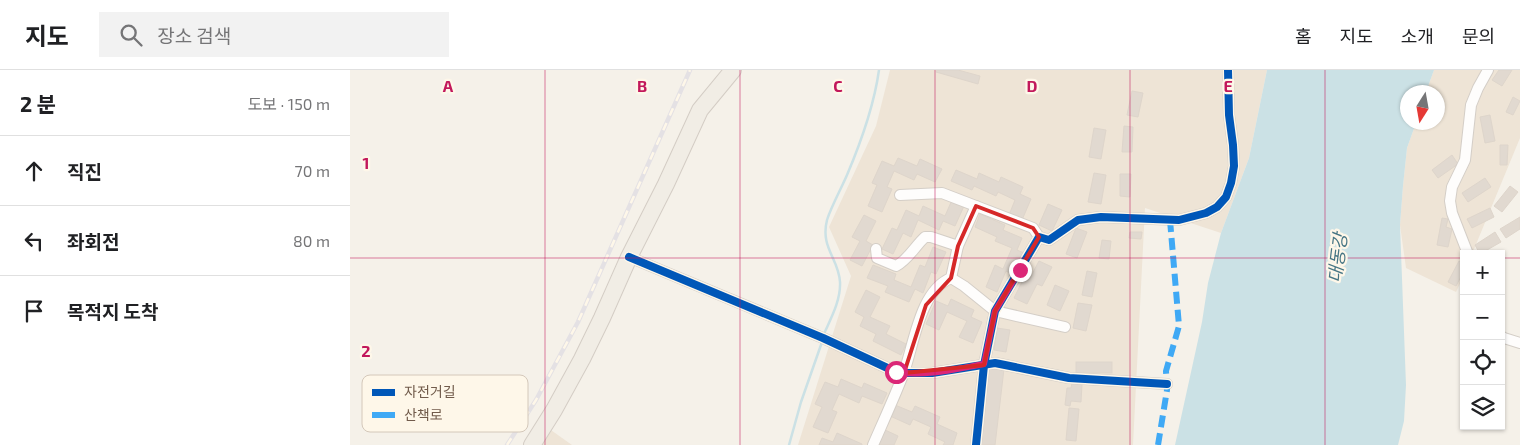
<!DOCTYPE html>
<html lang="ko">
<meta charset="utf-8">
<style>
:root{--surface:#fff;--page:#f2f2f2;--text:#202124;--muted:#757577;--line:#e0e0e0}
body{margin:0;font-family:"Exo 2","Noto Sans KR",sans-serif;background:var(--page);color:var(--text)}
.controls{position:absolute;right:15px;bottom:15px;display:grid;overflow:hidden;border-radius:0px;box-shadow:0 1px 4px #0004}
.controls button{width:45px;height:45px;display:grid;place-items:center;padding:0;border:0;border-bottom:1px solid var(--line);background:var(--surface);color:var(--text);font:25px sans-serif}
.compass{position:absolute;left:1050px;top:15px;width:45px;height:45px;border-radius:50%;background:var(--surface);box-shadow:0 1px 4px #0004;rotate:191deg}
.stop{position:absolute;width:15px;height:15px;margin:-11px;border:4px solid #db2777;border-radius:50%;background:#fff}
.stop.end{background:#db2777;border-color:#fff;box-shadow:0 1px 5px #0008}
.list{margin:0;padding:0;list-style:none}
h2{display:flex;justify-content:space-between;align-items:center;height:65px;margin:0;padding:0 20px;font-size:21px}
h2 small{font-size:16px;font-weight:400;color:var(--muted)}
.list li{display:grid;grid-template-columns:32px 1fr auto;gap:15px;align-items:center;box-sizing:border-box;height:70px;padding:0 20px;border-top:1px solid var(--line)}
.list b{display:block;font-size:19px;white-space:nowrap}
.list em{font-size:16px;font-style:normal;color:var(--muted)}
.icon{flex:none;width:28px;height:28px;fill:none;stroke:currentColor;stroke-width:2;stroke-linecap:round;stroke-linejoin:round}
.map{position:relative;flex:none;width:1170px;height:375px;overflow:hidden}
header{display:flex;align-items:center;gap:30px;box-sizing:border-box;height:70px;padding:0 25px;background:var(--surface);border-bottom:1px solid var(--line)}
header strong{font-size:24px}
nav{display:flex;gap:28px;margin-inline-start:auto;font-size:18px}
.search{width:350px;height:45px;background:var(--page);display:flex;align-items:center;gap:12px;box-sizing:border-box;padding:0 18px;border-radius:0px;color:var(--muted);font-size:19px}
main{display:flex}
aside{flex:1;background:var(--surface)}
.map>svg:first-child{display:block}
.residential{fill:#eee4d6}
.water{fill:#cbe1e5}
.lines{fill:none;stroke-linecap:round;stroke-linejoin:round}
.stream{stroke:#cbe1e5;stroke-width:2.5}
.building{fill:#e1d9d0;stroke:#ded5cb}
.street-casing{stroke:#d4cec7;stroke-width:12}
.primary-casing{stroke:#d4cdc5;stroke-width:18}
.street{stroke:#fefdfc;stroke-width:10}
.primary{stroke:#f1ede5;stroke-width:16}
.rail-casing{stroke:#e4e1e4;stroke-width:4.5}
.rail{stroke:#fef7e9;stroke-width:2.5;stroke-dasharray:8;stroke-linecap:butt}
.quiet{stroke:#3fa9f5;stroke-width:6;stroke-dasharray:12 6;stroke-linecap:butt}
.cycleway-casing{stroke:#fef7e9;stroke-width:11}
.cycleway{stroke:#0057b8;stroke-width:8}
.route{stroke:#db2777;stroke-width:6}
.marked{fill:none;stroke:#d62828;stroke-width:4;stroke-linejoin:round}
.grid{fill:none;stroke:#c2185b;stroke-width:1;stroke-opacity:0.55}
.labels{text-anchor:middle;stroke-width:4.5;stroke-linejoin:round;paint-order:stroke}
.water-label{font-size:18px;font-style:italic;fill:#467584;stroke:#fef7e9}
.key{fill:#fef7e9;stroke:#d4c8ba;stroke-width:1}
.key-label{font-size:14px;fill:#715b4b}
.grid-label{font-size:16px;text-anchor:middle;font-weight:bold;fill:#c2185b;stroke:#fef7e9;stroke-width:4.5;stroke-linejoin:round;paint-order:stroke}
</style>
<header>
<strong>지도</strong>
<div class="search"><svg class="icon" aria-label="search" viewBox="0 0 24 24"><circle cx="10" cy="10" r="6"/><path d="M15 15l6 6"/></svg>장소 검색</div>
<nav><a>홈</a><a>지도</a><a>소개</a><a>문의</a></nav>
</header>
<main>
<aside>
<h2>2 분<small>도보 · 150 m</small></h2>
<ul class="list">
<li><svg class="icon" aria-label="ahead" viewBox="0 0 24 24"><path d="M12 20V5M6 11l6-6 6 6"/></svg><div><b>직진</b></div><em>70 m</em></li>
<li><svg class="icon" aria-label="left" viewBox="0 0 24 24"><path d="M17 20v-9H6M10 6l-5 5 5 5"/></svg><div><b>좌회전</b></div><em>80 m</em></li>
<li><svg class="icon" aria-label="arrive" viewBox="0 0 24 24"><path d="M6 21V4h12l-3 4 3 4H6"/></svg><div><b>목적지 도착</b></div></li>
</ul>
</aside>
<div class="map">
<svg width="1170" height="375" viewBox="0 0 1170 375">
<rect width="100%" height="100%" fill="#f5f1e9"/>
<!-- residential -->
<g class="residential">
<polygon points="540,0 917,0 899,88 871,163 795,138 783,375 448,375 501,206 479,157 526,56"/>
<polygon points="1084,0 1170,0 1170,68 1122,184 1114,184 1114,205 1106,222 1056,198 1050,155 1053,116 1057,78 1066,53 1088,52 1088,22 1076,22"/>
<polygon points="198,358 222,375 186,375"/>
</g>
<!-- water -->
<polygon class="water" points="917,0 1084,0 1076,22 1058,22 1058,52 1066,53 1057,78 1053,116 1050,155 1056,315 1054,351 1048,375 825,375 852,252 858,213 871,163 899,88"/>
<g class="lines">
<!-- stream -->
<g class="stream">
<path d="M473,266c7,-16 18,-35 17,-54 -1,-23 -20,-34 -13,-62 4,-13 14,-31 20,-45 14,-33 27,-69 32,-105"/>
<polyline points="439,375 451,332 472,272"/>
</g>
</g>
<!-- building -->
<g class="building">
<polygon points="587,0 608,0 630,6 628,14 586,2"/>
<polygon points="1149,0 1162,0 1152,16 1142,10"/>
<polygon points="782,21 793,23 788,47 777,45"/>
<polygon points="1163,27 1170,31 1163,45 1156,42"/>
<polygon points="1140,45 1145,71 1135,73 1130,47"/>
<polygon points="774,56 783,57 782,82 772,82"/>
<polygon points="744,58 756,60 751,89 739,87"/>
<polygon points="1150,75 1158,75 1157,95 1150,95"/>
<polygon points="1102,85 1108,94 1088,108 1082,100"/>
<polygon points="548,88 567,96 570,89 592,99 585,112 567,104 564,110 544,101 537,117 542,119 532,142 518,136 527,115 522,113 532,91 544,96"/>
<polygon points="606,100 627,109 629,103 649,112 651,107 673,117 670,124 681,129 672,150 659,145 665,130 648,122 646,126 624,116 622,120 601,111"/>
<polygon points="744,103 756,105 751,134 738,132"/>
<polygon points="770,104 781,104 780,127 770,126"/>
<polygon points="1135,108 1141,117 1118,132 1112,123"/>
<polygon points="1160,116 1168,122 1152,142 1144,136"/>
<polygon points="602,130 614,136 605,156 593,151 589,160 568,150 561,167 553,163 543,184 532,179 542,158 547,160 556,140 569,146 573,136 595,146"/>
<polygon points="698,134 712,140 702,161 689,155"/>
<polygon points="1140,138 1144,147 1122,158 1117,149"/>
<polygon points="630,144 655,155 653,160 672,168 667,180 674,183 664,205 656,201 647,222 636,217 645,195 653,199 662,178 645,171 647,167 625,157"/>
<polygon points="514,145 526,151 516,171 523,175 512,196 500,190 510,171 502,167"/>
<polygon points="1170,147 1170,159 1156,168 1150,159"/>
<polygon points="1092,148 1098,149 1096,157 1102,159 1098,177 1087,175"/>
<polygon points="726,158 737,162 727,188 716,184"/>
<polygon points="780,162 792,162 791,169 779,168"/>
<polygon points="1145,162 1151,172 1130,184 1125,175"/>
<polygon points="752,170 761,171 759,189 749,188"/>
<polygon points="583,177 596,182 586,204 581,202 573,223 565,219 559,232 535,222 538,216 517,208 523,195 546,204 544,210 561,217 570,195 575,197"/>
<polygon points="689,191 702,197 692,216 687,214 677,234 664,228 674,208 679,210"/>
<polygon points="1109,191 1114,194 1114,201 1106,216 1098,212"/>
<polygon points="737,201 747,203 742,227 732,225"/>
<polygon points="705,215 719,221 710,241 697,235"/>
<polygon points="516,220 530,227 520,247 540,256 536,264 556,274 551,285 523,271 526,264 510,256 514,247 505,242"/>
<polygon points="601,229 624,240 621,247 632,252 623,273 609,267 617,251 597,242 589,260 576,254 586,231 598,236"/>
<polygon points="728,233 742,235 736,261 723,258"/>
<polygon points="647,258 660,260 656,282 644,280"/>
<rect x="726" y="292" width="36" height="11"/>
<polygon points="639,297 654,299 645,375 629,375"/>
<polygon points="491,309 512,318 514,313 537,323 532,334 512,326 509,333 489,324 482,340 487,342 478,363 463,357 472,337 465,334 475,312 488,317"/>
<polygon points="722,313 732,314 731,332 721,331 720,336 715,335 717,318 721,318"/>
<polygon points="545,335 562,342 565,336 590,347 587,354 607,363 603,375 593,375 595,372 578,364 581,357 563,349 560,355 540,346"/>
<polygon points="719,338 729,339 726,371 716,370"/>
<polygon points="533,359 548,366 544,375 526,375"/>
<polygon points="487,363 512,374 512,375 469,375 472,368 483,372"/>
</g>
<g class="lines">
<!-- street casing -->
<g class="street-casing">
<g id="street">
<polyline points="550,125 592,123 683,158 689,167"/>
<path d="M526,179l1,9 19,8c12,-6 19,-20 29,-29h6l27,9"/>
<polyline points="1118,184 1102,143 1100,131 1102,117 1115,90 1121,35 1128,18 1138,0"/>
<polyline points="279,187 473,268 546,302 554,303 582,303 645,293 719,308 817,314"/>
<polyline points="601,208 608,176 626,136"/>
<polyline points="1151,266 1154,268 1170,273"/>
<path d="M523,375c10,-23 21,-47 30,-70 11,-29 16,-84 48,-97l13,8 31,25 70,16"/>
<polyline points="626,375 634,295 645,241 689,167 699,170 728,150 751,147 829,150 856,143 867,137 876,127 881,113 884,96 883,75 879,45 878,0"/>
</g>
</g>
<!-- primary casing -->
<g class="primary-casing">
<polyline id="primary" points="182,375 204,340 232,289 252,248 279,187 316,114 350,40 383,0"/>
</g>
<!-- street -->
<use href="#street" class="street"/>
<!-- primary -->
<use href="#primary" class="primary"/>
<!-- rail casing -->
<g class="rail-casing">
<polyline id="rail" points="157,375 186,330 228,252 340,0"/>
</g>
<!-- rail -->
<use href="#rail" class="rail"/>
<!-- quiet -->
<polyline class="quiet" points="808,375 817,320 816,301 829,256 820,150"/>
<!-- cycleway casing -->
<g class="cycleway-casing">
<g id="cycleway">
<polyline points="279,187 473,268 546,302 554,303 582,303 645,293 719,308 817,314"/>
<polyline points="626,375 634,295 645,241 689,167 699,170 728,150 751,147 829,150 856,143 867,137 876,127 881,113 884,96 883,75 879,45 878,0"/>
</g>
</g>
<!-- cycleway -->
<use href="#cycleway" class="cycleway"/>
</g>
<g class="lines">
<!-- route -->
<path class="route" d="M546,302c29,5 60,-3 88,-8l11,-53 25,-41"/>
</g>
<!-- marked area -->
<path class="marked" d="M626,136l57,22 6,9 -44,74 -11,54 -80,8 22,-68 25,-27 7,-32z"/>
<!-- grid -->
<path class="grid" d="M195,0v375M390,0v375M585,0v375M780,0v375M975,0v375M0,188h1114M1151,188h19"/>
<g class="labels">
<!-- water labels -->
<g class="water-label">
<text transform="translate(988 188) rotate(-83)" y="6">대동강</text>
</g>
</g>
<!-- legend -->
<rect x="12" y="305" width="166" height="57" rx="8" class="key"/>
<rect x="22" y="319" width="23" height="7" fill="#0057b8"/>
<rect x="22" y="342" width="23" height="6" fill="#3fa9f5"/>
<g class="key-label">
<text x="54" y="327">자전거길</text>
<text x="54" y="350">산책로</text>
</g>
<g class="grid-label">
<text x="98" y="22">A</text>
<text x="292" y="22">B</text>
<text x="488" y="22">C</text>
<text x="682" y="22">D</text>
<text x="878" y="22">E</text>
<text x="16" y="99">1</text>
<text x="16" y="287">2</text>
</g>
</svg>
<div class="controls">
<button>+</button>
<button>−</button>
<button><svg class="icon" aria-label="locate" viewBox="0 0 24 24"><circle cx="12" cy="12" r="6"/><path d="M12 2v4M12 18v4M2 12h4M18 12h4"/></svg></button>
<button><svg class="icon" aria-label="layers" viewBox="0 0 24 24"><path d="M12 4l9 5-9 5-9-5zM3 14l9 5 9-5"/></svg></button>
</div>
<svg class="compass" viewBox="-18 -18 36 36"><path d="M0-13l5 13h-10z" fill="#e53935"/><path d="M0 13l5-13h-10z" fill="#757577"/></svg>
<div class="stop" style="left:546px;top:302px"></div>
<div class="stop end" style="left:670px;top:200px"></div>
</div>
</main>
